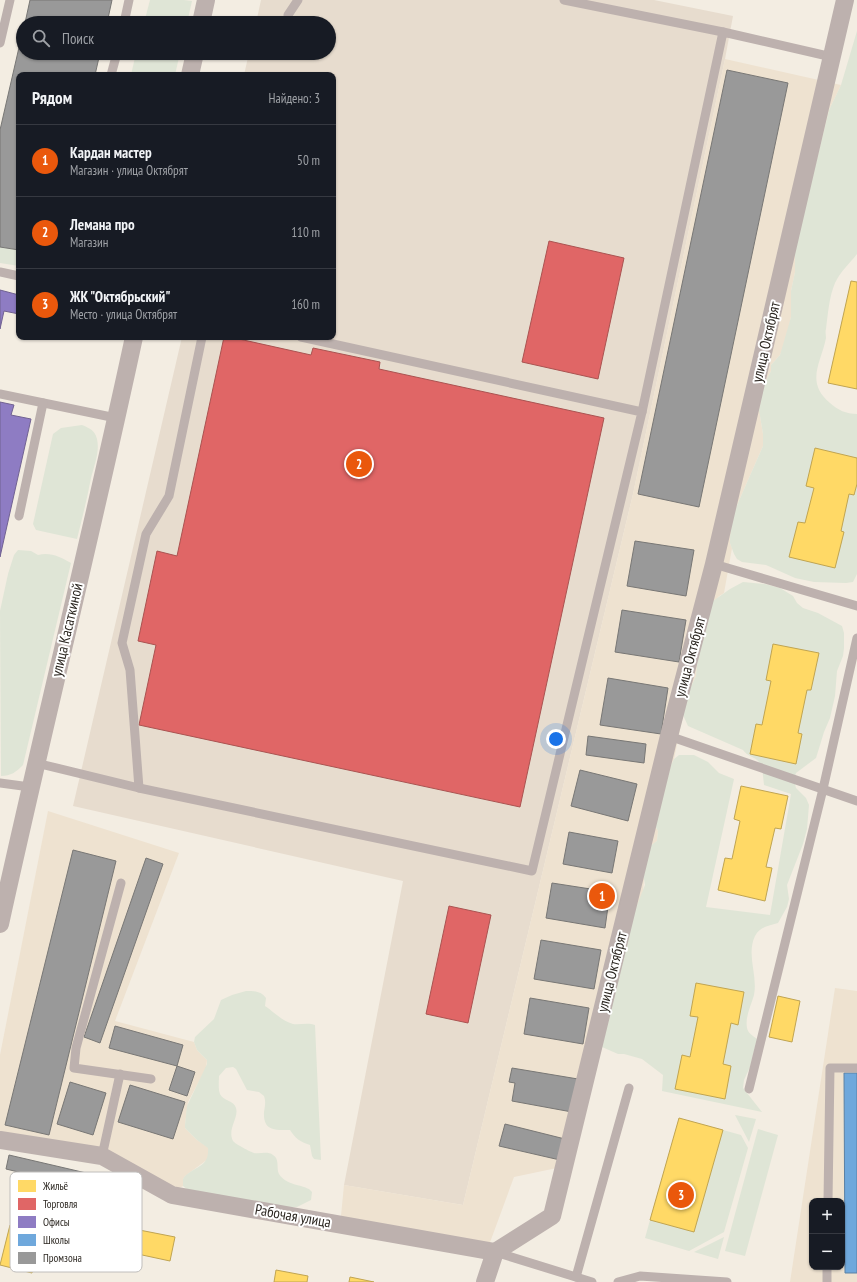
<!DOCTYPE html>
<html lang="ru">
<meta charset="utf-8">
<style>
:root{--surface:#171b24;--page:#20242c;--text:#f1f3f6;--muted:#9ea1a6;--line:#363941;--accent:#ea580c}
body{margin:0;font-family:"PT Sans Narrow",sans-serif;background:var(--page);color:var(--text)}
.controls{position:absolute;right:12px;bottom:12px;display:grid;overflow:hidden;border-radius:8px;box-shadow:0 1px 3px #0004}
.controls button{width:36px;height:36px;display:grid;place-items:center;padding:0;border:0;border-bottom:1px solid var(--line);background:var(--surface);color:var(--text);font:20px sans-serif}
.you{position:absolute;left:556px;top:739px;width:14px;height:14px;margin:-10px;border:3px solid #fff;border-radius:50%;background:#1a73e8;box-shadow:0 0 0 6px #1a73e833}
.badge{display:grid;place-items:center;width:26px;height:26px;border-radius:50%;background:var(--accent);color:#fff;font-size:13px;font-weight:700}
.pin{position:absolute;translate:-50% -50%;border:2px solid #fff;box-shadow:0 1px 4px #0006}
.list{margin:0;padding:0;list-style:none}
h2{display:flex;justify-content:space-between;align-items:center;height:52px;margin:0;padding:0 16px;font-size:17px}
h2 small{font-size:13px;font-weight:400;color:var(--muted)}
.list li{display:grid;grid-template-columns:26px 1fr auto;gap:12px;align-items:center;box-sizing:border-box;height:72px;padding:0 16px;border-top:1px solid var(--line)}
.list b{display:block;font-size:15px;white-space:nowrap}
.list p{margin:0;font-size:13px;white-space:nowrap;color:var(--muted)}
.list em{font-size:13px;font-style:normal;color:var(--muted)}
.icon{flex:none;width:22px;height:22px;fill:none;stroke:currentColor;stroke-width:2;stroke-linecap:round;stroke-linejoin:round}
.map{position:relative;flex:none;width:857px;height:1282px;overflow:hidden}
.search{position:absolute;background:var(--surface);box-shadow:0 1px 3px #0004;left:16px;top:16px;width:320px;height:44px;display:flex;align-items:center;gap:10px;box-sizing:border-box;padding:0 14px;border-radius:22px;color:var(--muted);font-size:15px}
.panel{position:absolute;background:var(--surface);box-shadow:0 1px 3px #0004;left:16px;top:72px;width:320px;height:268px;border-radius:8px}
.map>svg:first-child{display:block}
.commercial{fill:#e7dcce}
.built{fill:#eee2d0;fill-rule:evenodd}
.green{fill:#dfe5d6}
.homes{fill:#ffd966;stroke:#c0a451}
.shops{fill:#e06666;stroke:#aa5351}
.offices{fill:#8e7cc3;stroke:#716292}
.schools{fill:#6fa8dc;stroke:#5b81a4}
.industry{fill:#999;stroke:#787775}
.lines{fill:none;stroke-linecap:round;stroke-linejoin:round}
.service{stroke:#bdb1ae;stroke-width:9}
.minor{stroke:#bdb1ae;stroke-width:18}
.labels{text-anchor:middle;stroke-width:4;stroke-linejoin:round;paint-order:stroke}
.street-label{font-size:15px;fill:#2c2721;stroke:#fff}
.key{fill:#fff;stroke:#c0bebc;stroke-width:1}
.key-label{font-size:11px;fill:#2c2721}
</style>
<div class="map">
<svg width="857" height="1282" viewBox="0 0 857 1282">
<rect width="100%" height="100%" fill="#f3ede2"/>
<!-- commercial -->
<polygon class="commercial" points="261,0 654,0 733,16 725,59 633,494 463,1205 344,1185 403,881 73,806 182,337 333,337 333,75 244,75 249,53 329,53 329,23 256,23"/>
<!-- built -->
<g class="built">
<polygon points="725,59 841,85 829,110 795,248 795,272 791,291 791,317 785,343 780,355 771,365 771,371 764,385 760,416 763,434 763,446 734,512 730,543 732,548 724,593 718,597 698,656 696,676 690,689 683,715 674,759 671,765 655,826 658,831 657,841 652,845 641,873 644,879 643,891 571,1165 514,1177 485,1256 340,1226 344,1185 463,1205 633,494"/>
<polygon points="48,811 179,853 115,1021 194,1042 197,1050 207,1060 206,1068 188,1102 185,1125 185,1128 197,1140 209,1148 208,1159 185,1176 183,1179 183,1186 173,1191 103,1149 0,1133 0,1055"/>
<path d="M835,988l22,3v291h-67zM812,1201h30v66h-30z"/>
</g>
<!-- green -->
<g class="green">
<polygon points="150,0 184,0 192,1 187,23 144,23"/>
<path d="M857,31v223c-7,9 -17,18 -22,29 -6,14 -7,31 -9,46 -1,3 0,6 0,9 -5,25 -21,44 4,65 8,7 16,11 27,11v160l-4,8 -7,1 -32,-1 -19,-4 -29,-13 -24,-3 -5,-3 -3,-5 -4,-11v-7l4,-24 29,-66v-12l-4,-24 5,-25 7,-14v-6l9,-10 11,-38v-26l4,-19v-24l34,-138 12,-25z"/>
<polygon points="136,53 180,53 175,75 131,75"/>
<polygon points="0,247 19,250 19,266 0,263"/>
<path d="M82,425c7,3 13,5 15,14 3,13 -3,27 -6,39 -4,21 -9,41 -14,61l-41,-9 -3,-6 20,-90 8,-6z"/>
<path d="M18,550l13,1 7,4c13,-3 22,2 33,8l-48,202c-7,7 -12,11 -22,11l-1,-165 8,-37 6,-19z"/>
<path d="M743,582l22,2 15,4 13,8 4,7 6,5 15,5 24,13 2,7v15l-1,8 -6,15 -2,25 -5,22 -6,14 -8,26 -20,15 -2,7 2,8 10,10 3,7 -2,24 -4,15 -16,41 2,14 -2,8 -9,16c-10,3 -17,3 -23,13 -9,19 3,39 -1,59 -3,11 -9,21 -7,33 1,5 6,8 10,11l-7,28 -6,13 -1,8 19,24 -100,-21 1,-16 -21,-16 -18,-5h-6l-16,-7 31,-132 12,-30 -1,-6 -3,-6 5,-24 11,-8 1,-10 -3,-5 16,-61 3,-6 5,-4h15l14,7 11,11 15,6 -28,128 64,8 21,-121 -27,-9c-1,-7 -1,-18 -5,-23 -5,-6 -11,-5 -16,-12l-55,-24 -5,-11 7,-26 6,-13 2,-20 15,-55 17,-12z"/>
<path d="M246,991c8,0 15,0 20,7l-1,8c9,6 17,15 28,18 7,1 15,-2 22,1l6,135 -7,-1 -2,-3 -2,-11c-10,-3 -15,-7 -20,-15 -15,0 -27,1 -26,-18 1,-6 2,-11 0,-16l-5,-4 -12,-2 -11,-21 -3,-2 -7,1 -7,8c0,5 -1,13 1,18 3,7 14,6 16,14 3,10 -9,21 -3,33 2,3 18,11 21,12 6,1 14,-2 19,2 7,4 3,13 6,19 7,11 20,10 30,15l3,3 -1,8 -14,7h-15l-94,-17 -5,-4v-7l2,-3c12,-11 24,-9 23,-28l-11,-8 -12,-12v-3l2,-19 20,-42v-4l-10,-10 -3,-8 1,-5 19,-18 7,-19 11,-5z"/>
<polygon points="735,1115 756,1119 749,1142"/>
<polygon points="758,1129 778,1135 745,1256 725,1251"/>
<polygon points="723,1130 741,1135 748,1148 724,1232 689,1251 645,1238 650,1220 694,1232"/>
<polygon points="724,1237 718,1259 694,1252"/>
</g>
<!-- homes -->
<g class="homes">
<polygon points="851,281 857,282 857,389 828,383"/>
<polygon points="815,448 857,458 857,484 854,495 849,494 841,531 844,532 835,568 789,557 798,522 805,523 814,488 806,486"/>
<polygon points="773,644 819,653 811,690 807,690 798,733 802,734 796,764 750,754 756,724 762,725 771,681 766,680"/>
<polygon points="741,786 788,796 781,829 775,828 766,867 772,868 765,901 718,890 725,858 732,859 740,821 734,819"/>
<polygon points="696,983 744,992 738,1025 731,1023 723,1064 731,1066 725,1099 675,1089 682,1055 690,1057 698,1017 690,1016"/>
<polygon points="778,996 800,1001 792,1042 769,1037"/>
<polygon points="679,1118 723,1130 694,1232 650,1220"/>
<polygon points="10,1225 42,1232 32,1273 0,1265"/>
<polygon points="124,1227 175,1237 170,1261 119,1250"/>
<polygon points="276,1270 308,1276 307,1282 274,1282"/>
<polygon points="350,1277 374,1282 349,1282"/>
</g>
<!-- shops -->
<g class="shops">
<polygon points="549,241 624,258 598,379 522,362"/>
<polygon points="224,337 230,337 311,355 313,348 380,362 379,369 604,418 520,807 139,725 156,645 138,641 157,551 177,556"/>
<polygon points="449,906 491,915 468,1023 426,1014"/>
</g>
<!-- offices -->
<g class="offices">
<polygon points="0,290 19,295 19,314 4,311 0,329"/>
<polygon points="0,402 14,405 11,415 31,419 0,557"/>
</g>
<!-- schools -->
<polygon class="schools" points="844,1073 857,1073 857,1273 845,1273"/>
<!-- industry -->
<g class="industry">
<polygon points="30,0 112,0 107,23 25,23"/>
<polygon points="23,30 23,53 100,53 95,75 19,75 19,250 0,247 0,130"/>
<polygon points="727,70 788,83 699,507 638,494"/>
<polygon points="635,541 694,550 686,596 627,586"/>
<polygon points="622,610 686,620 679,662 615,652"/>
<polygon points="608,678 668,688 661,734 600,725"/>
<polygon points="588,736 646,744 644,763 586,755"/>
<polygon points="580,770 637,784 628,821 571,806"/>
<polygon points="569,832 618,841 612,873 563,864"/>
<polygon points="73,850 116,861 49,1135 5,1125"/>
<polygon points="146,858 163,864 100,1043 84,1037"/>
<polygon points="552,883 610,892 605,928 546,918"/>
<polygon points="541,940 601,950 594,989 534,979"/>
<polygon points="530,998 589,1008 583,1044 524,1034"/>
<polygon points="115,1026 183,1045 177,1066 109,1048"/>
<polygon points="177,1066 195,1072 187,1096 169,1090"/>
<polygon points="512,1068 578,1079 572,1112 512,1101 515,1083 509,1082"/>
<polygon points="70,1082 106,1093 93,1135 57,1124"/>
<polygon points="130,1085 185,1102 173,1139 118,1122"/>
<polygon points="505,1124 565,1139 560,1160 499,1146"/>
<polygon points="9,1155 142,1186 138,1201 6,1169"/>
</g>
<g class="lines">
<!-- service -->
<g class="service">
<polyline points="564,0 723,32"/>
<polyline points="288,15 298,0"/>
<polyline points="124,23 129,0"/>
<polyline points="0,43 10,0"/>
<polyline points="111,75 117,53"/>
<polyline points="0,272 19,276"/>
<polyline points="0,394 116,418"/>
<polyline points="642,412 723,32 832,57"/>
<polyline points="19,516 43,403"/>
<polyline points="714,564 857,606"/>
<polyline points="669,736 857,801"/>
<polyline points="36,763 139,788 130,670 122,643 146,534 169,496 202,337"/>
<polyline points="0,783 30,787"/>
<polyline points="139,788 532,871 642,412 301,337"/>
<polyline points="121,883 76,1048 74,1068 151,1079"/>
<polyline points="749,1089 823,789 857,638"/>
<polyline points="102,1156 120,1074"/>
<polyline points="828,1201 830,1068 857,1068"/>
<polyline points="495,1252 592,1282"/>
<polyline points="576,1277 629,1088"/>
<polyline points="618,1282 640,1276 727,1282"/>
<polyline points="827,1282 827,1267"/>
</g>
<!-- minor -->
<g class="minor">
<polyline points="201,23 206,0"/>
<polyline points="190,75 195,53"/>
<path d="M0,924c43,-196 92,-391 134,-587"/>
<polyline points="0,1140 102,1156 172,1195 495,1252"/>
<polyline points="485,1282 495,1252 552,1216 669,736 714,564 845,0"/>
</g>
</g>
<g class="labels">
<!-- street labels -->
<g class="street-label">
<text transform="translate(766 342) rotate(-77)" y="5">улица Октябрят</text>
<text transform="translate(67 630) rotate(-77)" y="5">улица Касаткиной</text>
<text transform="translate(690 657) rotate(-75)" y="5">улица Октябрят</text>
<text transform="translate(612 972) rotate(-76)" y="5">улица Октябрят</text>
<text transform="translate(293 1216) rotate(10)" y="5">Рабочая улица</text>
</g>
</g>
<!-- legend -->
<rect x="10" y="1172" width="132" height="100" rx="6" class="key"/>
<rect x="18" y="1180" width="18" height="12" fill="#ffd966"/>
<rect x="18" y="1198" width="18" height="12" fill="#e06666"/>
<rect x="18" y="1216" width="18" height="12" fill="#8e7cc3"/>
<rect x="18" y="1234" width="18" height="12" fill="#6fa8dc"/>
<rect x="18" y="1252" width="18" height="12" fill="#999"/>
<g class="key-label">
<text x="43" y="1190">Жильё</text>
<text x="43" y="1208">Торговля</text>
<text x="43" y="1226">Офисы</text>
<text x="43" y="1244">Школы</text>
<text x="43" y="1262">Промзона</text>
</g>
</svg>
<div class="controls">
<button>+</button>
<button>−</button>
</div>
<div class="you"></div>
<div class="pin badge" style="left:602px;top:896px">1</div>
<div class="pin badge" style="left:359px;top:464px">2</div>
<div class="pin badge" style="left:681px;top:1195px">3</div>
<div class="search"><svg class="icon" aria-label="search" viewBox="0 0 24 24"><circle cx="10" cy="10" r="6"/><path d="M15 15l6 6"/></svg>Поиск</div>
<section class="panel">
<h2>Рядом<small>Найдено: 3</small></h2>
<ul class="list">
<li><span class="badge">1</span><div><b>Кардан мастер</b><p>Магазин · улица Октябрят</p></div><em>50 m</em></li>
<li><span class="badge">2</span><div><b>Лемана про</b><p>Магазин</p></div><em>110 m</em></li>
<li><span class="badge">3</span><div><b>ЖК &quot;Октябрьский&quot;</b><p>Место · улица Октябрят</p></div><em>160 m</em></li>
</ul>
</section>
</div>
